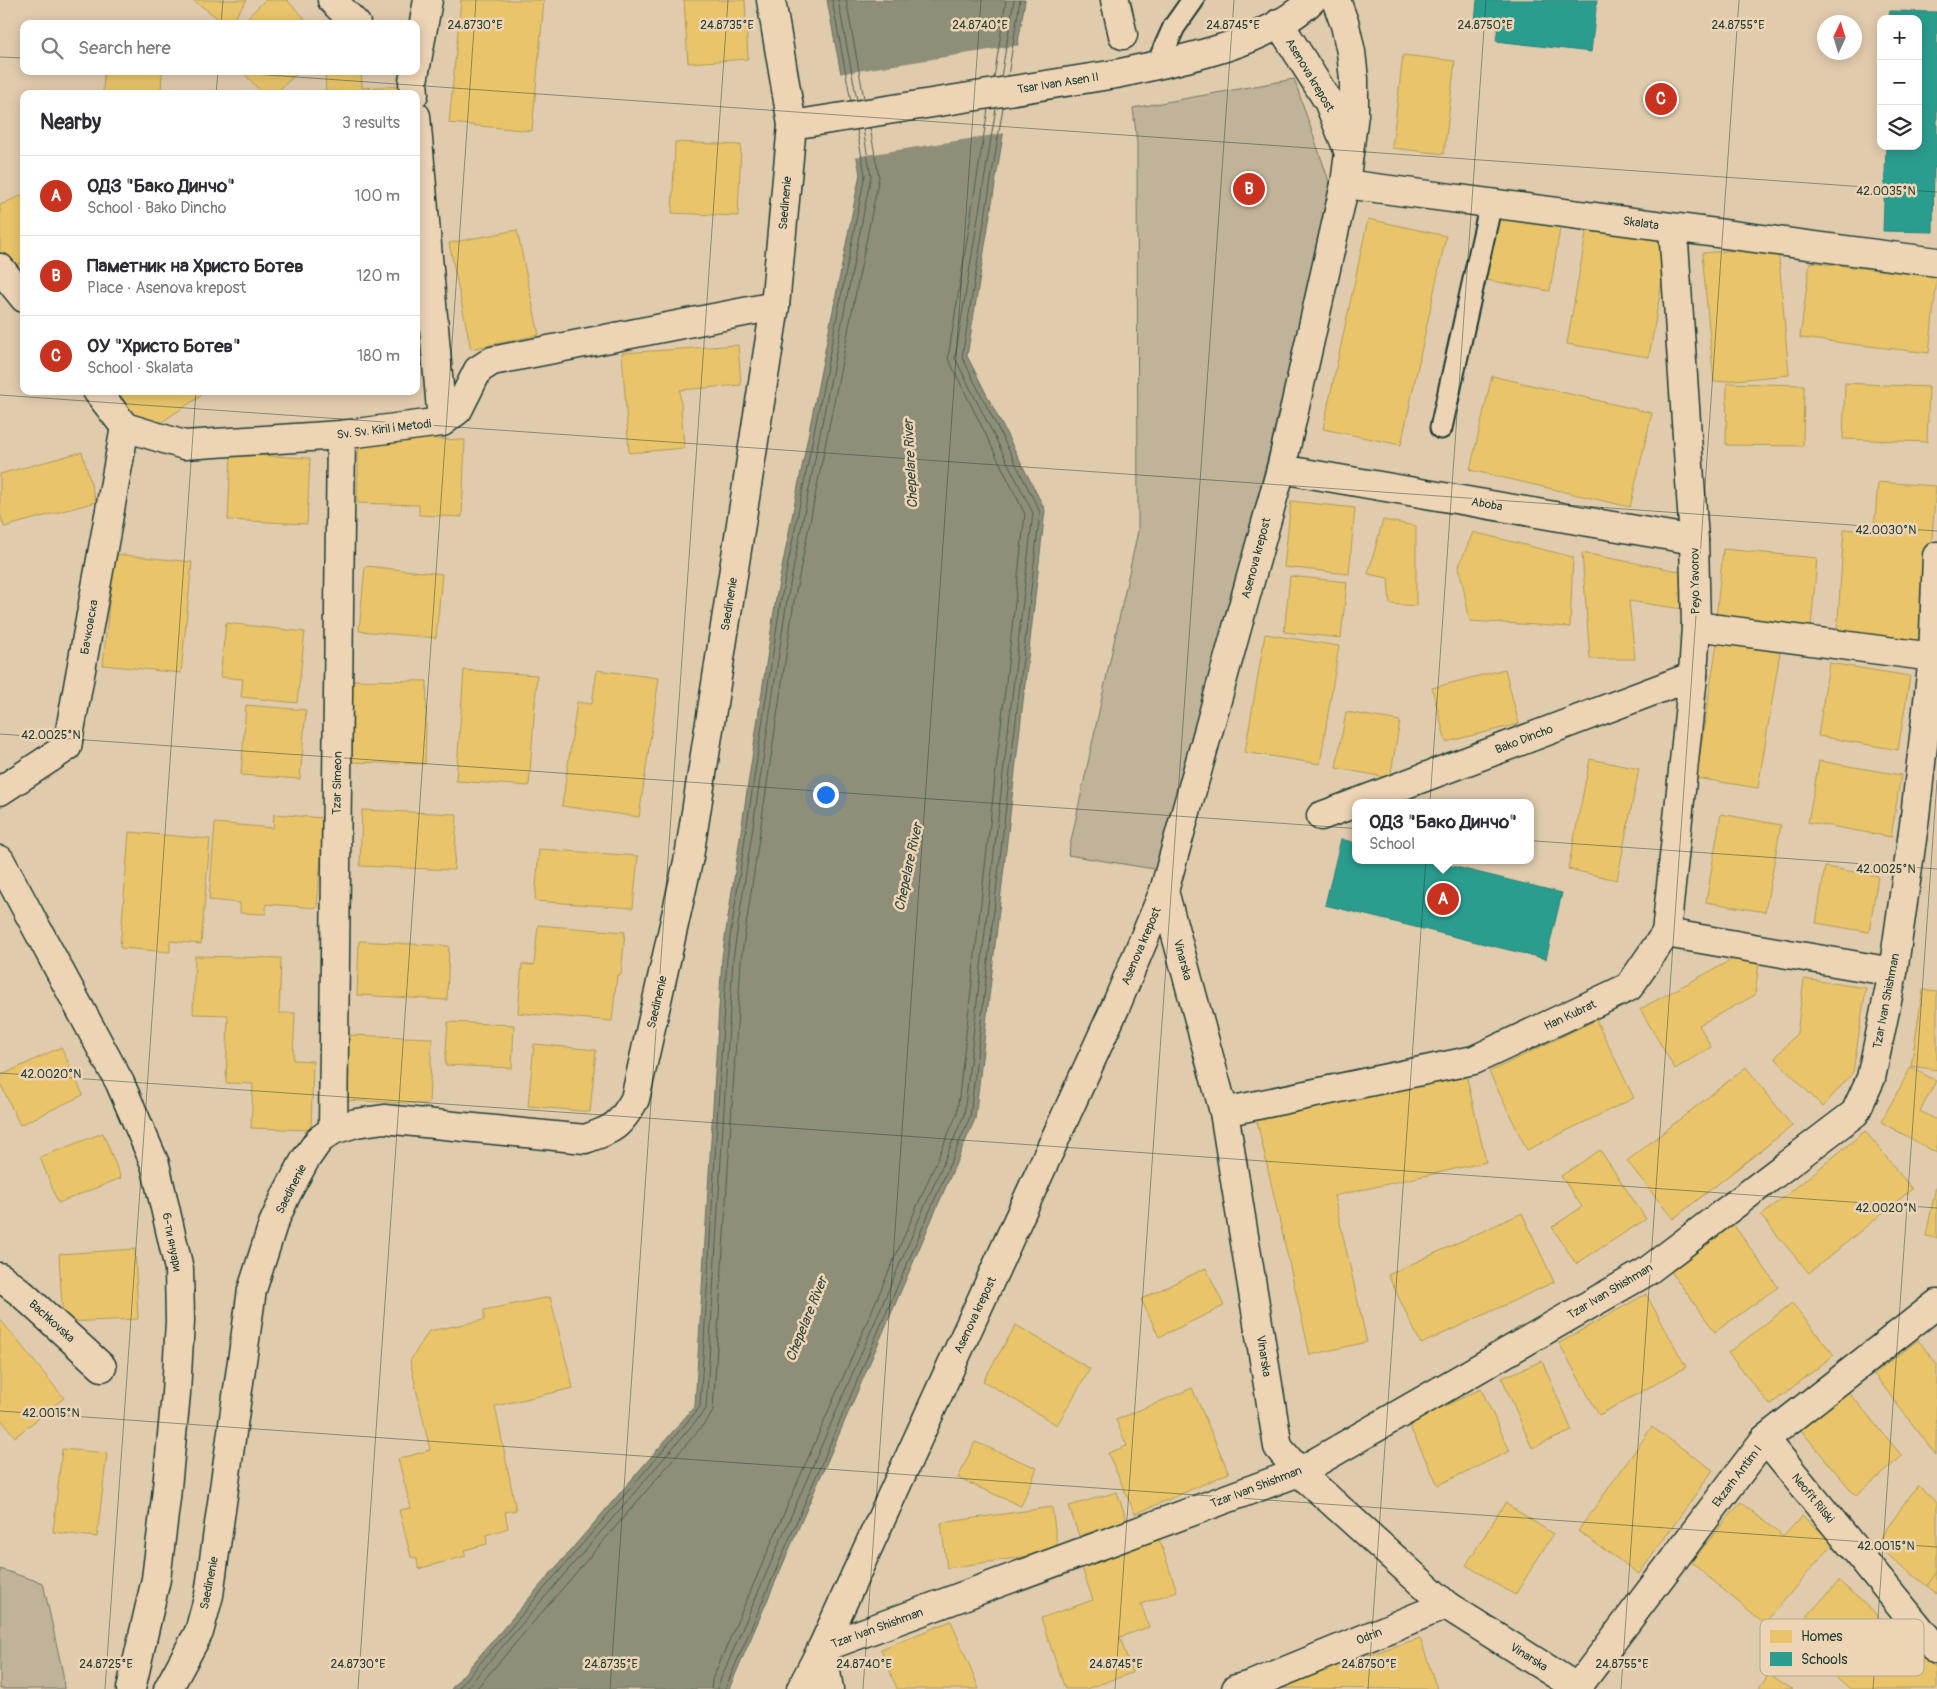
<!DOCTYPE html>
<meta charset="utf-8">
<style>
:root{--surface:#fff;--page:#f7f7f7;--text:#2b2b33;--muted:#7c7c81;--line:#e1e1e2;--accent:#c8321e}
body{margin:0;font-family:Pangolin,sans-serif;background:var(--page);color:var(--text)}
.controls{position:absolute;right:15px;top:15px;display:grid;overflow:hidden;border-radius:10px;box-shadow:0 2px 12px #0003}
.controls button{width:45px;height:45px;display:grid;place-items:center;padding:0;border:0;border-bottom:1px solid var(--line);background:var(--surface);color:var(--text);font:25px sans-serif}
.compass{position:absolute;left:1817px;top:15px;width:45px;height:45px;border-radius:50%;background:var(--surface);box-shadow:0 2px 12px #0003;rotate:4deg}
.you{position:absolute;left:825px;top:794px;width:18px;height:18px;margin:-12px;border:4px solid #fff;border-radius:50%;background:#1a73e8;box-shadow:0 0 0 8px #1a73e833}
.badge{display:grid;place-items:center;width:32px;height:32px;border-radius:50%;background:var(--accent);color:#fff;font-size:16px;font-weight:700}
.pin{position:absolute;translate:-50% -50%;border:2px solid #fff;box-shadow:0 1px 5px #0006}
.popup{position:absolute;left:1352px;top:799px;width:182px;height:65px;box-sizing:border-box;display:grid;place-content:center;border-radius:10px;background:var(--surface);filter:drop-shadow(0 1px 4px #0005);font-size:16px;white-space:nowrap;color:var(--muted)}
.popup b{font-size:19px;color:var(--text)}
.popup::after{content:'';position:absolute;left:50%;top:100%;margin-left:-10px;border:10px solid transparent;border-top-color:var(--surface)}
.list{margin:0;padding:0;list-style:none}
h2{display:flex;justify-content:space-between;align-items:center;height:65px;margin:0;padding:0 20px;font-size:21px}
h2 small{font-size:16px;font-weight:400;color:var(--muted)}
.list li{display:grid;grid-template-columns:32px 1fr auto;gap:15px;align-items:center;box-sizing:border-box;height:80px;padding:0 20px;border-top:1px solid var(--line)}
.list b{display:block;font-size:19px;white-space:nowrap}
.list p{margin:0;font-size:16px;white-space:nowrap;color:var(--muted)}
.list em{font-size:16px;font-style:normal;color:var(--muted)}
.icon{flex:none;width:28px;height:28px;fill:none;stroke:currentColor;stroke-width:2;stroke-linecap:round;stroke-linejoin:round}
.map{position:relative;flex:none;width:1937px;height:1689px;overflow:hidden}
.search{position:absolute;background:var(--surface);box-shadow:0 2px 12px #0003;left:20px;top:20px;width:400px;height:55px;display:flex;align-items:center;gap:12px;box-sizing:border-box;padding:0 18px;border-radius:10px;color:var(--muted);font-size:19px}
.panel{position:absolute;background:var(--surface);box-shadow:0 2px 12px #0003;left:20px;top:90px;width:400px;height:305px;border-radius:10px}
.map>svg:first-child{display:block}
.green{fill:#c0b399;stroke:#707866}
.water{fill:#8f8f79;stroke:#626e5d}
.pier{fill:#e1cbad}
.homes{fill:#e9c46a;stroke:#ac9c5a}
.schools{fill:#2a9d8f;stroke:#278074}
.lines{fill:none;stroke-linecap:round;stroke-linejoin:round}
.shore{stroke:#4c5e50;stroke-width:1}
.lane-casing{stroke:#1f3d34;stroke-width:25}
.street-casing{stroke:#1f3d34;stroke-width:31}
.secondary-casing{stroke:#1f3d34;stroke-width:31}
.lane{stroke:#edd4b5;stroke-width:21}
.street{stroke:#edd4b5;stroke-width:28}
.secondary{stroke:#edd4b5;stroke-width:28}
.ticks{fill:none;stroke:#1f3d34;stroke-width:1;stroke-opacity:0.45}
.labels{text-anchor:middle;stroke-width:5;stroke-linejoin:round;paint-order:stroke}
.street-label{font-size:12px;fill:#1f3d34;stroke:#edd4b5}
.water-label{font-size:14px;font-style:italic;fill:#30493e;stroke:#edd4b5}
.key{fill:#edd4b5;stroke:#afa78e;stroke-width:1}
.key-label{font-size:14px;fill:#1f3d34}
.ticks-label{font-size:12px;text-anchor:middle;fill:#1f3d34;stroke:#edd4b5;stroke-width:5;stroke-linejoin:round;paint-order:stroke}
</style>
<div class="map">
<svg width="1937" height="1689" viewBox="0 0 1937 1689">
<rect width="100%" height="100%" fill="#e1cbad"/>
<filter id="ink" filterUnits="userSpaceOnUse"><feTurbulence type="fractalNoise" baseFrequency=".02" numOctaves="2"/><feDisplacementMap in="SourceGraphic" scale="10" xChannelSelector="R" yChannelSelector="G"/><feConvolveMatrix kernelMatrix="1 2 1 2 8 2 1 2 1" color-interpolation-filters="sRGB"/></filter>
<g filter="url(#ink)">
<!-- green -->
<g class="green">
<polygon points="1294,79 1333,193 1267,461 1160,870 1068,855 1138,531 1137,143 1133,108"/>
<polygon points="0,1569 43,1583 63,1674 64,1689 0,1689"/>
</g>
<!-- water -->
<polygon class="water" points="827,0 1025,0 967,356 1045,510 975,1119 729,1689 451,1689 695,1406 722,958 776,598 860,174"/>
<!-- pier -->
<polygon class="pier" points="1021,45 1006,133 854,157 838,74"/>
<!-- homes -->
<g class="homes">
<polygon points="193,0 247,0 230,24 226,24"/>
<polygon points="265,0 287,0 310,24 241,24"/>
<polygon points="461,0 544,0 532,131 449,123"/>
<polygon points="684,0 745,0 748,59 688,63"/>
<polygon points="1403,55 1455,61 1444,154 1392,148"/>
<polygon points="104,71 162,71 161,94 103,94"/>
<polygon points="242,71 299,71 275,94 263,94"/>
<polygon points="325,71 361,71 362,88 398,86 399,94 326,94"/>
<polygon points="675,142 741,145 738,216 672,213"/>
<polygon points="24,194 24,261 6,270 0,258 0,205"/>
<polygon points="1497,211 1561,222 1550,291 1486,280"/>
<polygon points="1368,219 1446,236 1401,445 1323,429"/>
<polygon points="1588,222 1670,236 1649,357 1567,344"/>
<polygon points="517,230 539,335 471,349 449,243"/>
<polygon points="1778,247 1789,375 1714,382 1702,253"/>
<polygon points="1810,262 1937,277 1929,353 1800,338"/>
<polygon points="738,345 741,385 680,390 684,448 629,453 622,353"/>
<polygon points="1492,376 1652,413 1630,507 1470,470"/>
<polygon points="1727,383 1804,385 1803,446 1726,445"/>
<polygon points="1845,383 1929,387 1927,442 1843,439"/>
<polygon points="118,391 197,391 201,396 145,433"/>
<polygon points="359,436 465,440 462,517 419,515 419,505 357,503"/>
<polygon points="82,452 96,502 4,527 0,513 0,474"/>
<polygon points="231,454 310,458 307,524 228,520"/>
<polygon points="1878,482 1936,486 1924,641 1837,634 1844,529 1874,532"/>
<polygon points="1291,501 1355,508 1349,574 1284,567"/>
<polygon points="1383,520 1416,526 1416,606 1390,604 1388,578 1368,574"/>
<polygon points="1473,532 1573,557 1570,627 1470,621 1459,566"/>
<polygon points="1723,549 1817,558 1811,628 1716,619"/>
<polygon points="1582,553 1689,573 1682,609 1629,601 1635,659 1590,659"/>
<polygon points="114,554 192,562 181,673 103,665"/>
<polygon points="365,566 442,574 436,638 359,631"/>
<polygon points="1290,576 1347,582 1341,638 1284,632"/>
<polygon points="226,623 305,632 297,703 241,697 243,679 220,677"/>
<polygon points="1265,634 1339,646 1320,764 1245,752"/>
<polygon points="1717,643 1780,652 1758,788 1696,778"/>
<polygon points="1829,663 1910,676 1898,750 1818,736"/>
<polygon points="1505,669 1519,724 1446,742 1432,688"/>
<polygon points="464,670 537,675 529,786 456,781"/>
<polygon points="597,670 659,678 639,817 562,806 577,702 592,704"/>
<polygon points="350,680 427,681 425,764 348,762"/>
<polygon points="246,705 306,710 300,779 241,775"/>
<polygon points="1346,712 1400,721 1390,778 1336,768"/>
<polygon points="1590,759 1639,769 1617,880 1568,869"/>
<polygon points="1819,761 1901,775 1891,837 1808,822"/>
<polygon points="362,810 457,814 454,870 360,866"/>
<polygon points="274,814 324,818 317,908 266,904 266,914 240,913 240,903 209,900 215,823 273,828"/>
<polygon points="1721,814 1781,825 1765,912 1706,902"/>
<polygon points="129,832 210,839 201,944 170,941 170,952 120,948"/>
<polygon points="539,849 638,856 633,908 535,901"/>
<polygon points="1825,867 1878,876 1869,932 1816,923"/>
<polygon points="538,925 625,932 621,975 617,975 612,1021 518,1013 522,964 534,965"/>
<polygon points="359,941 449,946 447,1000 357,995"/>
<polygon points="195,956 281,958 279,1013 295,1013 293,1060 313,1061 311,1130 251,1128 253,1084 226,1083 228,1015 193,1014"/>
<polygon points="1733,959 1759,962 1755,995 1699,1025 1711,1047 1675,1069 1640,1009"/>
<polygon points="1804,979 1866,988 1853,1072 1823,1107 1775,1058 1797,1033"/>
<polygon points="1923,990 1937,992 1937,1070 1911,1066"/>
<polygon points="1596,1020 1634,1098 1527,1150 1489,1072"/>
<polygon points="448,1022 514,1025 512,1068 445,1065"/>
<polygon points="347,1035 432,1038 429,1104 344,1100"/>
<polygon points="534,1044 596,1050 590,1112 528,1106"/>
<polygon points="61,1047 83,1095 20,1125 0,1083 0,1076"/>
<polygon points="1746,1067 1792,1126 1673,1219 1627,1161"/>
<polygon points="1911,1067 1936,1081 1920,1111 1937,1120 1937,1153 1881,1122"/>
<polygon points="1466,1074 1486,1162 1334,1196 1367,1342 1310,1355 1257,1121"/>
<polygon points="1865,1131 1912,1189 1809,1273 1761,1216"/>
<polygon points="103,1133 121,1178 58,1203 40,1157"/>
<polygon points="1600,1150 1646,1219 1576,1264 1552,1227 1582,1207 1561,1176"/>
<polygon points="1937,1181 1937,1238 1926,1236"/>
<polygon points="1522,1213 1554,1282 1421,1344 1388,1275"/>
<polygon points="1733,1224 1778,1287 1715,1332 1670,1270"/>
<polygon points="135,1249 138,1319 63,1322 59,1254"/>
<polygon points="1206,1268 1224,1306 1159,1337 1141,1299"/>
<polygon points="1646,1294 1686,1367 1599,1415 1559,1343"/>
<polygon points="550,1297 573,1388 495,1406 516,1510 505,1512 508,1528 486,1535 487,1544 464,1550 466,1556 418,1569 417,1558 411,1557 399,1510 411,1508 398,1459 430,1450 410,1361 429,1331 484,1320 484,1310"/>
<polygon points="1792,1303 1834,1355 1770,1405 1728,1353"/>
<polygon points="0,1319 64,1398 15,1437 0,1418"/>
<polygon points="1016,1325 1090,1369 1057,1425 983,1381"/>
<polygon points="1918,1340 1937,1364 1936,1455 1874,1374"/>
<polygon points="1542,1361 1572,1431 1532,1448 1502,1378"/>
<polygon points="1192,1388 1229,1473 1135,1514 1108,1453 1127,1446 1116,1420"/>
<polygon points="1481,1389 1510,1451 1438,1485 1408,1423"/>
<polygon points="1847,1390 1902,1456 1856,1496 1800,1429"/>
<polygon points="1652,1427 1713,1470 1639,1574 1578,1531"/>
<polygon points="975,1442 1037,1468 1021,1506 958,1478"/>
<polygon points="62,1449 107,1453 97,1537 53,1532"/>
<polygon points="1918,1485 1937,1503 1937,1572 1927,1586 1875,1545"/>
<polygon points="1117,1492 1127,1521 1079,1536 1069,1506"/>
<polygon points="1741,1502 1783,1537 1802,1516 1834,1542 1764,1624 1691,1562"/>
<polygon points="1505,1503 1553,1534 1515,1595 1466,1565"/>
<polygon points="1052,1507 1058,1552 947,1568 941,1523"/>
<polygon points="1159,1539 1177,1591 1141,1604 1149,1627 1120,1637 1132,1673 1086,1689 1065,1689 1041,1618 1093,1600 1081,1565"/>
<polygon points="1937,1572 1937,1594 1927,1586"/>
<polygon points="1839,1581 1937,1669 1937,1689 1850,1689 1790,1635"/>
<polygon points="951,1621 979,1689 897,1689 881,1649"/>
<polygon points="1420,1638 1437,1689 1267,1688"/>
<polygon points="1769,1674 1792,1689 1759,1689"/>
</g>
<!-- schools -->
<g class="schools">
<polygon points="1477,0 1597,0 1591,52 1496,41 1498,26 1475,23"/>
<polygon points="1890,11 1937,12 1937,168 1934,168 1933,232 1883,231 1886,146 1918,146 1918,19 1889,19"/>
<polygon points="1341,839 1356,843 1356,860 1427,860 1562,893 1546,959 1325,905"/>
</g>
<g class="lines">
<!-- shore -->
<g class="shore">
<polyline points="832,0 851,101"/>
<polyline points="838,0 857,100"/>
<polyline points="846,0 864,98"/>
<polyline points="1008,76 1020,0"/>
<polyline points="1001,77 1014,0"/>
<polyline points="994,78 1006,0"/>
<polyline points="458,1689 700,1407 727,958 781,599 865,175 857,130"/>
<polyline points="466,1689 706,1409 733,959 787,600 871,176 863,129"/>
<polyline points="476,1689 709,1418 713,1411 741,960 794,601 879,177 870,128"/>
<polyline points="711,1689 712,1680 957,1114 1025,514 948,358 988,109"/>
<polyline points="718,1689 719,1683 964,1115 1033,513 955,358 996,108"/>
<polyline points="725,1689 970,1117 1040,512 962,357 1003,107"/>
</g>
<!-- lane casing -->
<g class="lane-casing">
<g id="lane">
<polyline points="1157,65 1174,27 1193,0"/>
<polyline points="1441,428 1491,203"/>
</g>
</g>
<!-- street casing -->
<g class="street-casing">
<g id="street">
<polyline points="332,0 356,24"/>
<polyline points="771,0 792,125"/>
<polyline points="1115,0 1123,35"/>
<polyline points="1279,23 1328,101 1348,150"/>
<polyline points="416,66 428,0"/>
<polyline points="414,94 413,81 415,71"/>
<polyline points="416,116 442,422"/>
<polyline points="1345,184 1937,262"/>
<polyline points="1281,469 1694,540"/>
<polyline points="1696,626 1933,657"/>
<polyline points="0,791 67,747 125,427"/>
<polyline points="1356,803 1693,676"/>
<polyline points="1321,816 1356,803"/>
<polyline points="1164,891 1224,1112 1278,1447 1299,1472 1446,1605 1576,1687"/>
<polyline points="1666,933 1693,676 1696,626 1694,540 1673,228"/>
<polyline points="1224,1112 1474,1060 1629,987 1666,933 1893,972"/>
<polyline points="333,1130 341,435"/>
<polyline points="0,1277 20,1292 102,1367"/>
<polyline points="1765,1439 1937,1650"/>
<polyline points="801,1689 822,1648 1115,1008 1164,891 1281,469 1345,184 1354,114 1354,79 1351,52 1345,25 1336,0"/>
<polyline points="829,1689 822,1648 1299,1472 1646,1272 1855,1113 1871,1078 1893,972 1914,825 1933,657 1937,556"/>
<polyline points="1236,1689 1251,1685 1446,1605"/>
<polyline points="1576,1689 1765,1439 1937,1304"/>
</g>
</g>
<!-- secondary casing -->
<g class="secondary-casing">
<g id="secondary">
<polyline points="0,268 24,298"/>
<polyline points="97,391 125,427 184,445 341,435 442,422 458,410 478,370 492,361 775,306"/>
<polyline points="0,860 120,1083 155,1164 179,1269 180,1321 176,1393 166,1498 156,1579 131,1689"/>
<path d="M168,1689l31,-57 10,-37 43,-305 21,-66 14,-31 18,-33 14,-20 14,-10 23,-7 28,-4 201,20c29,-10 35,-13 50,-40l54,-242 86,-551 17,-181 324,-51c63,-14 148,-28 196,-74"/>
</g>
</g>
<!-- lane -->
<use href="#lane" class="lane"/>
<!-- street -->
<use href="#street" class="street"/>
<!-- secondary -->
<use href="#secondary" class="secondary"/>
</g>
</g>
<!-- ticks -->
<path class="ticks" d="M221,24l2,-24M0,57l24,1M211,71l1726,121M216,94l2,-23M0,395l1937,136M0,734l1937,135M0,1073l1937,135M0,1411l1937,136M105,1689l91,-1298M358,1689l118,-1689M610,1689l118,-1689M863,1689l118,-1689M1115,1689l119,-1689M1368,1689l118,-1689M1621,1689l118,-1689M1873,1689l64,-909"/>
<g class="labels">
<!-- street labels -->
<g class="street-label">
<text transform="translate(1310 75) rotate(59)" y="4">Asenova krepost</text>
<text transform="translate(1058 83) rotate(-9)" y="4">Tsar Ivan Asen II</text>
<text transform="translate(785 203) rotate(-85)" y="4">Saedinenie</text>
<text transform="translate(1641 223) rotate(8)" y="4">Skalata</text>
<text transform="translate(384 429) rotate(-7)" y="4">Sv. Sv. Kiril i Metodi</text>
<text transform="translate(1487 504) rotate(10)" y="4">Aboba</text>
<text transform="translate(1256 558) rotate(-75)" y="4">Asenova krepost</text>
<text transform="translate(1695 581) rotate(-91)" y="4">Peyo Yavorov</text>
<text transform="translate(729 604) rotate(-81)" y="4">Saedinenie</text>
<text transform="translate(89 627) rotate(-80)" y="4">Бачковска</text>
<text transform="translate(1524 739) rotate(-21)" y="4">Bako Dincho</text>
<text transform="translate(337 783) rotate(-89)" y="4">Tzar Simeon</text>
<text transform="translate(1141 946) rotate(-67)" y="4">Asenova krepost</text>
<text transform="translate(1183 960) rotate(75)" y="4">Vinarska</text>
<text transform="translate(1886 1001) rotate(-79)" y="4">Tzar Ivan Shishman</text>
<text transform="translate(657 1002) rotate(-77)" y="4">Saedinenie</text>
<text transform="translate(1570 1015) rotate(-25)" y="4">Han Kubrat</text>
<text transform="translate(291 1189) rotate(-63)" y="4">Saedinenie</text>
<text transform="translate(172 1242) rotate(79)" y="4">6-ти януари</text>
<text transform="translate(1610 1291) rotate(-31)" y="4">Tzar Ivan Shishman</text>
<text transform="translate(975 1315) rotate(-65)" y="4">Asenova krepost</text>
<text transform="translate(52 1321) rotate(42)" y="4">Bachkovska</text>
<text transform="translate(1264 1356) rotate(81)" y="4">Vinarska</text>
<text transform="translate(1737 1476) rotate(-53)" y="4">Ekzarh Antim I</text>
<text transform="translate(1256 1487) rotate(-21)" y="4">Tzar Ivan Shishman</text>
<text transform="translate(1813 1498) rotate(51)" y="4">Neofit Rilski</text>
<text transform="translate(209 1583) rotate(-79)" y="4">Saedinenie</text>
<text transform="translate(877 1628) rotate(-20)" y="4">Tzar Ivan Shishman</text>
<text transform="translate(1369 1636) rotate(-22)" y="4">Odrin</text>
<text transform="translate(1529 1657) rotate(32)" y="4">Vinarska</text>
</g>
<!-- water labels -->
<g class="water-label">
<text transform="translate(910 464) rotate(-93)" y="5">Chepelare River</text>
<text transform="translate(908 867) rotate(-78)" y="5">Chepelare River</text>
<text transform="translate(806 1319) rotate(-68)" y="5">Chepelare River</text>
</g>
</g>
<!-- legend -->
<rect x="1760" y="1619" width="164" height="57" rx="8" class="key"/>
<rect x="1770" y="1630" width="22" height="13" fill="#e9c46a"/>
<rect x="1770" y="1652" width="22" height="14" fill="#2a9d8f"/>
<g class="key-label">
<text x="1801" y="1641">Homes</text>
<text x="1801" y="1664">Schools</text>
</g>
<g class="ticks-label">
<text x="475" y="29">24.8730°E</text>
<text x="727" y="29">24.8735°E</text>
<text x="980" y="29">24.8740°E</text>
<text x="1233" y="29">24.8745°E</text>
<text x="1485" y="29">24.8750°E</text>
<text x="1738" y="29">24.8755°E</text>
<text x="1886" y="195">42.0035°N</text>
<text x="1886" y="534">42.0030°N</text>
<text x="51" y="739">42.0025°N</text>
<text x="1886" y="873">42.0025°N</text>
<text x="51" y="1078">42.0020°N</text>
<text x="1886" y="1212">42.0020°N</text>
<text x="51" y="1417">42.0015°N</text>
<text x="1886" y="1550">42.0015°N</text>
<text x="106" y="1668">24.8725°E</text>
<text x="358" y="1668">24.8730°E</text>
<text x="611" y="1668">24.8735°E</text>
<text x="864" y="1668">24.8740°E</text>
<text x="1116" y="1668">24.8745°E</text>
<text x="1369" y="1668">24.8750°E</text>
<text x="1622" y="1668">24.8755°E</text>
</g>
</svg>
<div class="controls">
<button>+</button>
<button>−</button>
<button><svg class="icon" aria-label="layers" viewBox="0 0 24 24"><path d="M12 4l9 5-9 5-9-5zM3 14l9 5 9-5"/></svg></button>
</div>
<svg class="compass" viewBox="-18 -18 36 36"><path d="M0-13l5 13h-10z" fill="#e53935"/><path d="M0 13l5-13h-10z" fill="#7c7c81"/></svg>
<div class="you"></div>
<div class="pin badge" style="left:1443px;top:899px">A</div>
<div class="popup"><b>ОДЗ &quot;Бако Динчо&quot;</b>School</div>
<div class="pin badge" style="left:1249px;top:189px">B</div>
<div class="pin badge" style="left:1661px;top:99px">C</div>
<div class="search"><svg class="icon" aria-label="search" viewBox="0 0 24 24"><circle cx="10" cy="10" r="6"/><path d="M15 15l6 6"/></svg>Search here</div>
<section class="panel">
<h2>Nearby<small>3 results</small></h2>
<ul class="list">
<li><span class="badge">A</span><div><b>ОДЗ &quot;Бако Динчо&quot;</b><p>School · Bako Dincho</p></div><em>100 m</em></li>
<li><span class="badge">B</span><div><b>Паметник на Христо Ботев</b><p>Place · Asenova krepost</p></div><em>120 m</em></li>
<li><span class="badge">C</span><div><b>ОУ &quot;Христо Ботев&quot;</b><p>School · Skalata</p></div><em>180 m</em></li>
</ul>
</section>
</div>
